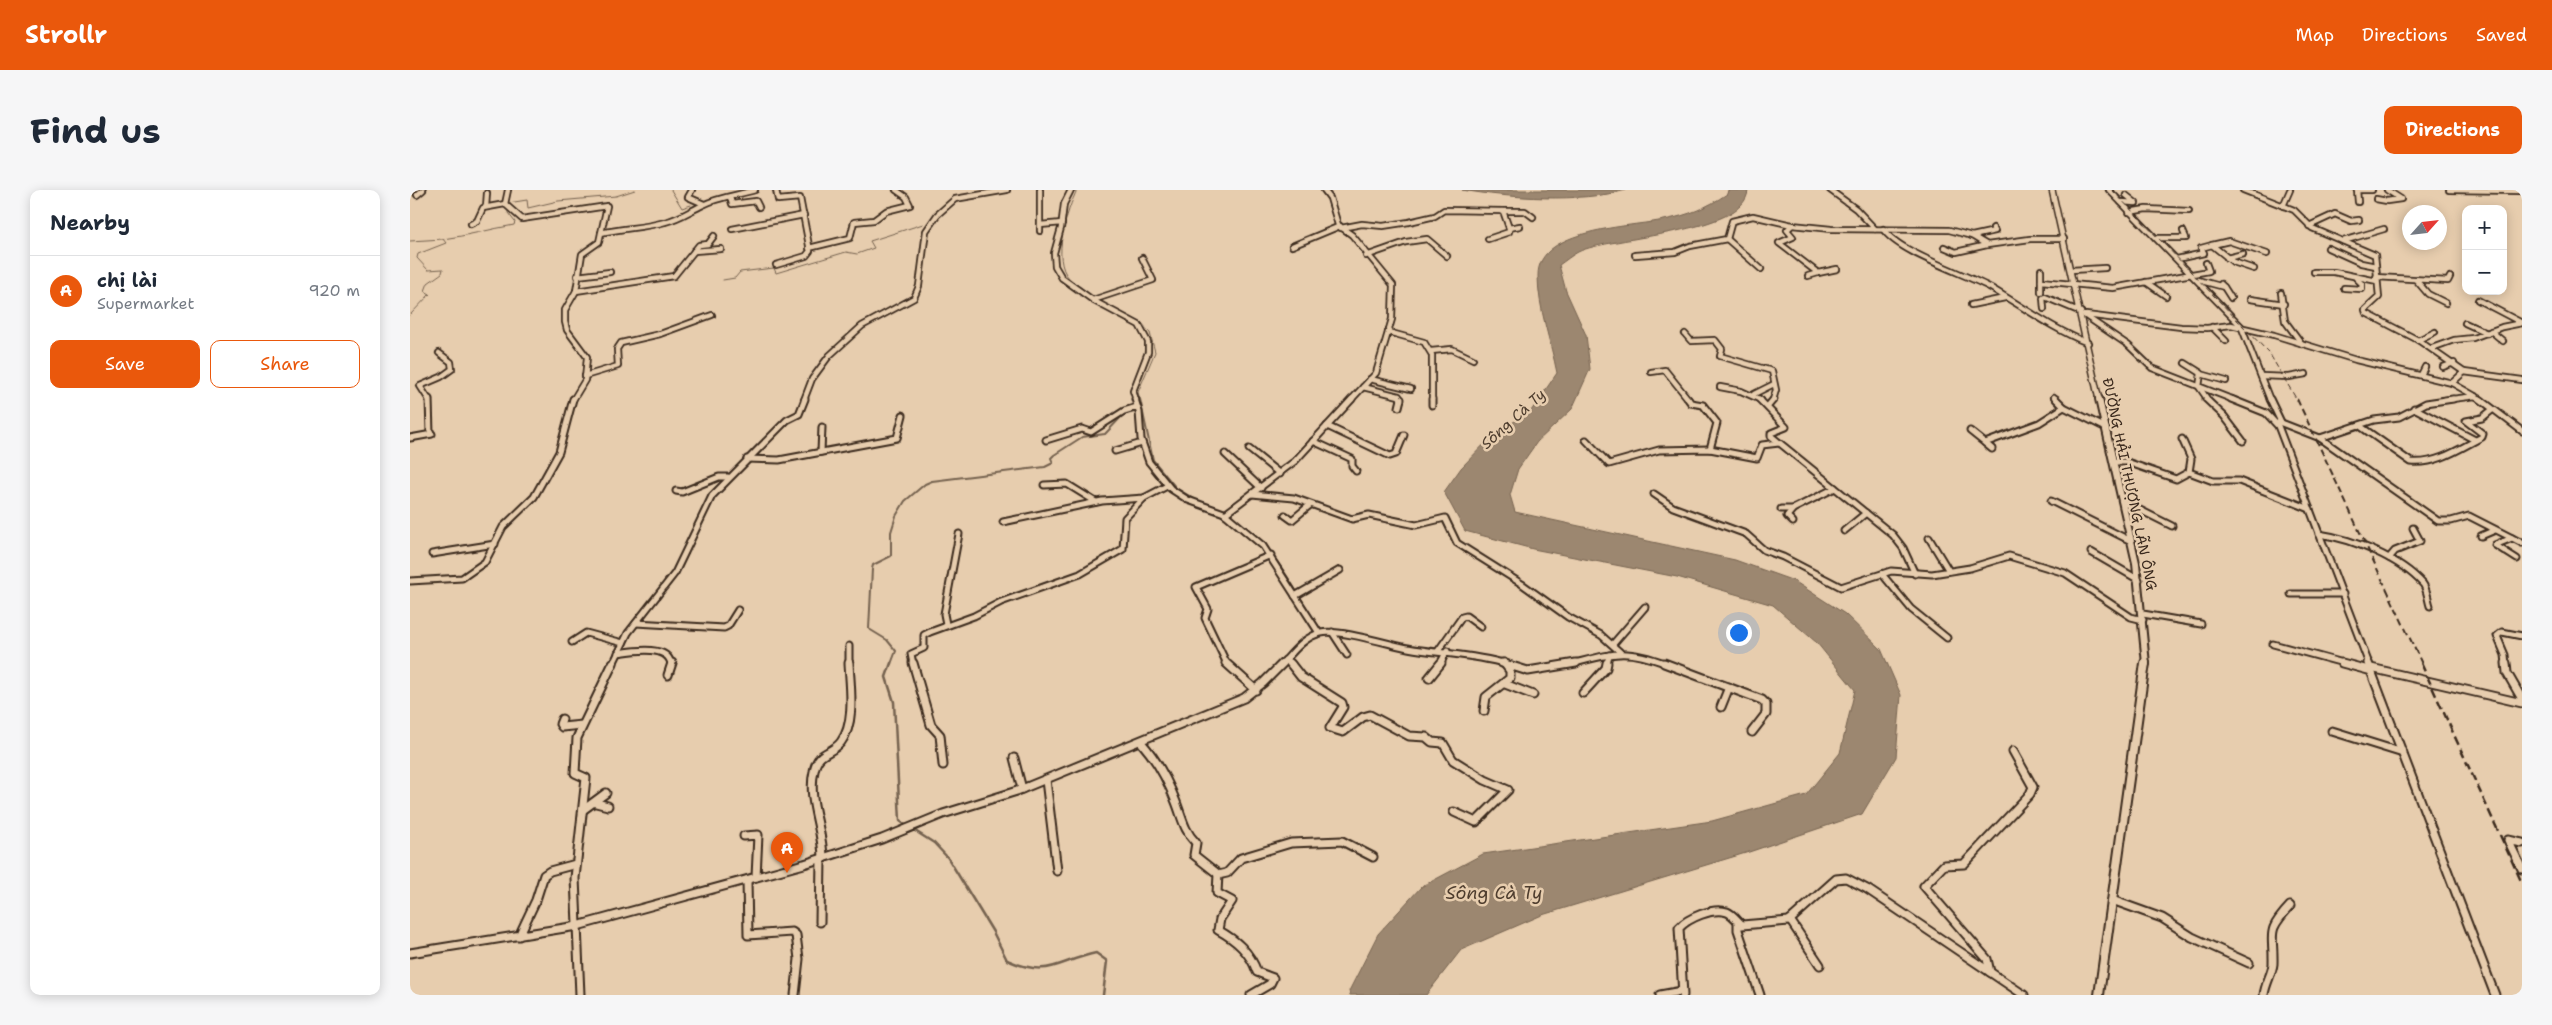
<!DOCTYPE html>
<meta charset="utf-8">
<style>
:root{--surface:#fff;--page:#f6f6f7;--text:#1f2937;--muted:#747a83;--line:#e0e1e3;--accent:#ea580c}
body{margin:0;font-family:"Shantell Sans",sans-serif;background:var(--page);color:var(--text)}
.controls{position:absolute;right:15px;top:15px;display:grid;overflow:hidden;border-radius:10px;box-shadow:0 2px 12px #0003}
.controls button{width:45px;height:45px;display:grid;place-items:center;padding:0;border:0;border-bottom:1px solid var(--line);background:var(--surface);color:var(--text);font:25px sans-serif}
.compass{position:absolute;left:1992px;top:15px;width:45px;height:45px;border-radius:50%;background:var(--surface);box-shadow:0 2px 12px #0003;rotate:63deg}
.you{position:absolute;left:1328px;top:442px;width:18px;height:18px;margin:-12px;border:4px solid #fff;border-radius:50%;background:#1a73e8;box-shadow:0 0 0 8px #1a73e833}
.badge{display:grid;place-items:center;width:32px;height:32px;border-radius:50%;background:var(--accent);color:#fff;font-size:16px;font-weight:700}
.pin{position:absolute;translate:-50% -41px;filter:drop-shadow(0 1px 2px #0008)}
.pin::after{content:'';position:absolute;top:26px;width:18px;height:15px;background:inherit;clip-path:polygon(0 0,100% 0,50% 100%)}
.list{margin:0;padding:0;list-style:none}
h2{display:flex;justify-content:space-between;align-items:center;height:65px;margin:0;padding:0 20px;font-size:21px}
h2 small{font-size:16px;font-weight:400;color:var(--muted)}
.list li{display:grid;grid-template-columns:32px 1fr auto;gap:15px;align-items:center;box-sizing:border-box;height:70px;padding:0 20px;border-top:1px solid var(--line)}
.list b{display:block;font-size:19px;white-space:nowrap}
.list p{margin:0;font-size:16px;white-space:nowrap;color:var(--muted)}
.list em{font-size:16px;font-style:normal;color:var(--muted)}
.actions{display:flex;gap:10px;padding:15px 20px}
.actions a{flex:1;padding:11px 0;border:1px solid var(--accent);border-radius:10px;text-align:center;font-size:18px;color:var(--accent)}
.actions .main{background:var(--accent);color:#fff}
.map{position:relative;flex:none;width:2112px;height:805px;overflow:hidden;border-radius:10px}
header{display:flex;align-items:center;gap:30px;box-sizing:border-box;height:70px;padding:0 25px;background:var(--accent);color:#fff}
header strong{font-size:24px}
nav{display:flex;gap:28px;margin-inline-start:auto;font-size:18px}
.intro{display:flex;align-items:center;justify-content:space-between;box-sizing:border-box;height:120px;padding:0 30px}
h1{margin:0;font-size:35px}
.button{padding:12px 22px;border-radius:10px;background:var(--accent);color:#fff;font-size:18px;font-weight:700}
main{display:flex;gap:30px;padding:0 30px}
aside{flex:1;background:var(--surface);border-radius:10px;box-shadow:0 2px 12px #0003}
.map>svg:first-child{display:block}
.water{fill:#9c8770;stroke:#75624f}
.lines{fill:none;stroke-linecap:round;stroke-linejoin:round}
.stream-far2{stroke:#75624f;stroke-width:1}
.stream-far1{stroke:#75624f;stroke-width:2}
.stream{stroke:#75624f;stroke-width:2.5}
.minor-far2-casing{stroke:#3b2a1e;stroke-width:8}
.minor-far1-casing{stroke:#3b2a1e;stroke-width:9}
.minor-casing{stroke:#3b2a1e;stroke-width:11}
.tertiary-far2-casing{stroke:#3b2a1e;stroke-width:8}
.tertiary-far1-casing{stroke:#3b2a1e;stroke-width:10}
.tertiary-casing{stroke:#3b2a1e;stroke-width:12}
.minor-far2{stroke:#e7cdae;stroke-width:4.5}
.minor-far1{stroke:#e7cdae;stroke-width:5}
.minor{stroke:#e7cdae;stroke-width:7}
.tertiary-far2{stroke:#e7cdae;stroke-width:5}
.tertiary-far1{stroke:#e7cdae;stroke-width:6}
.tertiary{stroke:#e7cdae;stroke-width:8}
.rail-far2{stroke:#3b2a1e;stroke-width:1;stroke-dasharray:5.5 3;stroke-linecap:butt}
.rail-far1{stroke:#3b2a1e;stroke-width:2;stroke-dasharray:7 4;stroke-linecap:butt}
.rail{stroke:#3b2a1e;stroke-width:2.5;stroke-dasharray:9 4.5;stroke-linecap:butt}
.labels{text-anchor:middle;stroke-width:5;stroke-linejoin:round;paint-order:stroke}
.street-label{font-size:14px;fill:#3b2a1e;stroke:#e7cdae}
.water-label{font-size:15px;font-style:italic;fill:#4e3d2e;stroke:#e7cdae}
.near-water-label{font-size:18px;font-style:italic;fill:#4e3d2e;stroke:#e7cdae}
</style>
<header>
<strong>Strollr</strong>
<nav><a>Map</a><a>Directions</a><a>Saved</a></nav>
</header>
<div class="intro"><h1>Find us</h1><a class="button">Directions</a></div>
<main>
<aside>
<h2>Nearby<small></small></h2>
<ul class="list">
<li><span class="badge">A</span><div><b>chị lài</b><p>Supermarket</p></div><em>920 m</em></li>
</ul>
<div class="actions"><a class="main">Save</a><a>Share</a></div>
</aside>
<div class="map">
<svg width="2112" height="805" viewBox="0 0 2112 805">
<rect width="100%" height="100%" fill="#e7cdae"/>
<filter id="ink" filterUnits="userSpaceOnUse"><feTurbulence type="fractalNoise" baseFrequency=".02" numOctaves="2"/><feDisplacementMap in="SourceGraphic" scale="10" xChannelSelector="R" yChannelSelector="G"/><feConvolveMatrix kernelMatrix="1 2 1 2 8 2 1 2 1" color-interpolation-filters="sRGB"/></filter>
<g filter="url(#ink)">
<!-- water -->
<g class="water">
<path d="M1052,0h164c-46,13 -117,8 -164,0z"/>
<path d="M1318,0h20c-2,44 -138,46 -170,62 -6,3 -13,9 -19,13l7,26 20,44 4,34 -18,40 -35,33 -19,27 -8,26 5,17 220,48 59,21 51,33 36,35 20,46 -5,62 -34,57 -113,38 -207,63 -81,35 -35,45h-76l-1,-4 29,-57 43,-47 62,-33 229,-33 94,-26 34,-42 15,-63 -38,-47 -44,-38 -96,-28 -144,-28 -68,-18 -21,-39 17,-24 33,-34 37,-23 26,-38c-6,-31 -19,-65 -19,-97 -1,-48 93,-49 126,-56 25,-5 42,-12 63,-26z"/>
</g>
<g class="lines">
<!-- stream-far2 -->
<g class="stream-far2">
<polyline points="261,0 272,18 281,15"/>
<path d="M667,0c-10,20 -26,70 -8,88 8,8 17,12 24,20"/>
<polyline points="0,2 10,0"/>
<path d="M33,49c24,-3 47,-10 71,-14l1,-3 -7,-9v-10l19,-3 1,8 30,-7 58,-5 19,-6"/>
<polyline points="0,51 33,49 36,53 8,64 7,68 18,80 33,79 32,83 18,93 15,101 20,104 0,125"/>
<polyline points="313,90 325,88 330,82 364,78 366,83 436,62 447,64 464,58 460,51 513,34"/>
<polyline points="718,127 732,133 740,143 745,162 728,202 730,210"/>
</g>
<!-- stream-far1 -->
<g class="stream-far1">
<polyline points="730,209 743,270 766,298 788,311"/>
<path d="M820,325c39,27 61,66 84,106"/>
<polyline points="481,474 486,461 477,450 459,439 462,379 463,375 481,366 481,342 486,326 495,311 515,294 522,291 635,277 643,273 641,268 644,265 672,247 695,244 713,225 732,220"/>
</g>
<!-- stream -->
<g class="stream">
<polyline points="481,473 476,487 484,512 490,631 498,637"/>
<path d="M502,639l22,14 14,15 45,74 14,28c43,19 50,1 89,-7l11,8 -4,34"/>
</g>
<!-- minor-far2 casing -->
<g class="minor-far2-casing">
<g id="minor-far2">
<polyline points="282,0 278,7 294,14"/>
<polyline points="366,0 368,10 390,8 400,61 396,66 366,75"/>
<polyline points="630,0 630,41"/>
<polyline points="661,0 654,14 651,38 644,63 645,76 652,88 684,111 729,135 738,152 738,162 723,201 726,210"/>
<polyline points="914,0 920,8 928,35 942,45 983,95 982,129 966,183 941,210"/>
<polyline points="1420,0 1446,19 1465,39"/>
<polyline points="1699,0 1831,136 1860,210"/>
<polyline points="1833,0 1884,20 1902,38 1965,65 1969,107 1955,120 1956,123 2008,150 2054,182 2042,193 2072,210"/>
<polyline points="1947,0 1962,0"/>
<polyline points="1947,0 1948,12"/>
<polyline points="2039,0 2111,1"/>
<polyline points="7,5 13,0"/>
<polyline points="320,7 322,14 346,11 349,17"/>
<polyline points="1966,9 1977,11 1991,9 1977,0"/>
<polyline points="1711,12 1726,13 1716,5"/>
<polyline points="95,14 98,0"/>
<polyline points="1873,16 1880,0"/>
<polyline points="76,17 77,3"/>
<polyline points="1093,21 1115,21 1123,27"/>
<polyline points="1719,22 1736,19 1779,21"/>
<polyline points="61,34 67,31 73,18 95,14 112,29 197,16 189,52 172,64 166,101 155,120 155,132 157,140 177,167 175,190 163,210"/>
<polyline points="630,35 652,33"/>
<polyline points="1382,35 1377,40 1383,47 1369,53 1408,83 1427,79"/>
<polyline points="1899,36 1925,24 1941,31 1949,30"/>
<polyline points="931,38 952,34 973,36 999,32 1025,26 1034,20 1093,21 1099,38 1110,36"/>
<polyline points="322,39 394,25"/>
<path d="M1473,39c16,24 81,44 108,59 32,19 62,41 97,55"/>
<path d="M191,43c22,-5 43,-5 64,-11 14,-3 25,-11 38,-17 15,-8 36,-10 52,-15"/>
<polyline points="1562,46 1585,41 1583,38"/>
<polyline points="1746,48 1776,48 1773,41"/>
<polyline points="1078,49 1099,42 1099,38"/>
<polyline points="1317,49 1351,79"/>
<polyline points="1933,51 1974,39"/>
<polyline points="1802,55 1819,51 1857,64"/>
<polyline points="882,56 930,36"/>
<polyline points="1534,57 1546,62 1577,55"/>
<polyline points="399,58 440,48 444,32 464,30 476,21 500,15 496,7 486,0"/>
<polyline points="1918,58 1951,73 1966,76"/>
<polyline points="284,61 311,59"/>
<polyline points="1225,65 1265,62 1280,56 1317,49 1322,31 1343,26 1382,35 1421,39 1539,40 1562,46 1577,55 1620,49 1654,49"/>
<polyline points="956,66 996,52 1017,49 1037,66"/>
<polyline points="1817,68 1833,64"/>
<polyline points="1767,69 1794,63 1791,58 1802,55 1823,72 1844,79"/>
<polyline points="1631,80 1631,91 1703,98 1799,81 1796,73"/>
<polyline points="1661,80 1695,78"/>
<polyline points="1904,82 1924,82 1967,91"/>
<polyline points="167,86 200,82"/>
<polyline points="1398,86 1408,83"/>
<polyline points="1966,87 2038,91 2040,87"/>
<polyline points="1788,90 1814,97 1811,94"/>
<polyline points="2006,90 2018,104 2036,113"/>
<polyline points="1631,91 1631,102"/>
<polyline points="1736,92 1756,106"/>
<polyline points="1814,97 1821,108"/>
<polyline points="1934,98 1952,99 1952,94 1946,88"/>
<polyline points="166,101 264,86 289,55 298,54 304,46"/>
<polyline points="1871,103 1875,131 1892,154"/>
<polyline points="1840,109 1874,114"/>
<polyline points="683,110 743,90 732,68"/>
<polyline points="2068,110 2112,133"/>
<polyline points="1561,115 1595,108"/>
<polyline points="1634,119 1633,108 1635,107 1671,122"/>
<polyline points="1674,125 1718,155 1742,178 1824,210"/>
<polyline points="1676,125 1771,137 1797,138 1821,135 1864,145 1946,170 2042,193"/>
<polyline points="2055,133 2077,143"/>
<polyline points="1802,137 1816,151"/>
<polyline points="2081,141 2093,151"/>
<polyline points="978,142 1014,152 1022,165 1022,210"/>
<polyline points="1275,144 1281,151 1305,150 1312,159 1310,166 1362,181 1366,200 1363,210"/>
<polyline points="2008,150 2025,142"/>
<polyline points="2022,158 2044,150 2063,148 2092,137 2112,133"/>
<polyline points="1021,161 1042,159 1063,169"/>
<polyline points="1775,173 1791,183 1789,197 1798,210"/>
<polyline points="2033,177 2044,173"/>
<polyline points="1241,182 1255,180 1279,210"/>
<polyline points="2054,182 2112,190"/>
<polyline points="1791,184 1816,191"/>
<polyline points="2011,185 2015,177"/>
<polyline points="175,186 208,176 207,159 211,153 250,144 302,125"/>
<polyline points="1851,186 1879,187 1896,184"/>
<polyline points="960,189 1001,199"/>
<polyline points="953,197 989,206 991,210"/>
<polyline points="1310,197 1331,201 1351,210"/>
<polyline points="1344,204 1364,194"/>
<polyline points="1644,207 1647,210"/>
<polyline points="19,210 10,196 31,187 42,179 41,172 29,163"/>
<polyline points="394,210 402,189 419,166 452,136 504,108 509,96 516,41 527,25 545,9 597,0"/>
<polyline points="2034,210 2066,206"/>
</g>
</g>
<!-- minor-far1 casing -->
<g class="minor-far1-casing">
<g id="minor-far1">
<polyline points="19,209 20,244"/>
<polyline points="725,209 729,222 731,249 739,272 761,299 778,310 814,323 853,356 909,443"/>
<polyline points="1022,209 1022,215"/>
<polyline points="1278,209 1281,213 1293,215 1307,233 1300,259"/>
<polyline points="1349,209 1376,237 1361,243 1361,246 1483,345 1493,358 1505,384"/>
<polyline points="1646,209 1654,217"/>
<polyline points="1796,209 1814,226 1833,251"/>
<polyline points="1821,209 1856,223 1868,236 1959,474"/>
<polyline points="1860,209 1871,232"/>
<polyline points="2070,209 2112,241"/>
<polyline points="1358,216 1364,209"/>
<polyline points="989,217 991,209"/>
<polyline points="2004,218 2065,250"/>
<polyline points="1869,232 1910,248 2028,331 2041,331 2059,326 2112,353"/>
<polyline points="917,236 980,266 986,264 994,245"/>
<path d="M1950,236l51,36c25,3 50,-14 71,-25l1,-3 -17,-13 16,-3 10,-8"/>
<polyline points="1560,241 1575,253"/>
<polyline points="0,248 22,244"/>
<polyline points="1910,248 1964,230 1989,227 2016,213 2043,209"/>
<polyline points="1772,249 1781,269 1779,282 1803,291 1829,291 1900,319"/>
<polyline points="636,250 672,239 681,242 714,221 727,217"/>
<polyline points="1176,250 1199,274 1249,260 1300,259 1347,268 1352,255 1369,253"/>
<polyline points="903,251 942,269 942,276 946,281"/>
<polyline points="839,259 870,284"/>
<polyline points="1582,259 1575,253 1629,233 1654,217 1696,238"/>
<polyline points="705,261 732,253"/>
<polyline points="411,262 412,237"/>
<polyline points="815,264 851,298"/>
<polyline points="337,269 369,270 487,248 493,225"/>
<polyline points="1704,272 1717,272 1766,289 1779,282"/>
<polyline points="634,295 657,294 686,312"/>
<polyline points="266,301 272,302 309,287 318,287"/>
<polyline points="842,304 884,308 942,329 959,325 1006,335 1035,328 1047,353 1112,394 1158,427 1191,445 1210,462"/>
<polyline points="1244,304 1263,317 1336,344 1354,360 1373,367 1431,397 1481,381 1522,384 1560,378 1599,366 1655,383 1721,427 1733,430"/>
<polyline points="1641,311 1721,351"/>
<polyline points="1712,311 1762,336"/>
<polyline points="1371,319 1383,319 1425,298"/>
<polyline points="1383,319 1377,326 1383,332"/>
<polyline points="815,324 885,271 942,209"/>
<polyline points="875,325 882,330 900,315"/>
<polyline points="593,332 692,311 734,308 757,296"/>
<polyline points="1434,341 1456,323"/>
<path d="M1909,344c34,5 81,24 104,50 4,5 5,16 7,22"/>
<polyline points="2071,346 2085,340"/>
<polyline points="1519,348 1539,381"/>
<polyline points="2102,348 2085,355 2107,369"/>
<polyline points="1681,362 1729,390"/>
<polyline points="22,364 85,354"/>
<polyline points="1979,368 1985,361 2010,351 2003,338"/>
<polyline points="1472,384 1501,419 1537,448"/>
<polyline points="0,391 52,388 75,372 93,337 124,307 149,262 163,209"/>
<polyline points="1881,404 1933,404"/>
<polyline points="885,406 930,380"/>
<polyline points="1733,424 1791,434"/>
<polyline points="226,433 314,438 318,436 328,420"/>
<polyline points="536,434 534,424 549,344"/>
<polyline points="922,442 937,465"/>
<polyline points="162,452 176,443 213,453"/>
<polyline points="1203,454 1235,417"/>
<polyline points="1863,454 1937,474"/>
<polyline points="439,456 439,474"/>
<polyline points="1028,461 1052,427 1056,426 1071,437"/>
<path d="M208,463c14,-2 50,-9 53,11"/>
<polyline points="875,470 882,474"/>
<polyline points="203,474 218,443 265,383 302,306 377,230 389,224 395,209"/>
<polyline points="503,474 501,464 514,458 514,445 520,442 564,426 591,412 670,384 713,359 715,328 734,308"/>
<polyline points="817,474 795,428 798,419 786,397 861,365"/>
<path d="M872,474c10,-11 23,-28 39,-31 18,-4 67,11 87,15 33,6 66,6 98,16"/>
<polyline points="1030,474 1037,461"/>
<path d="M1161,474c44,-11 53,-16 96,0"/>
<polyline points="1197,474 1199,465"/>
<polyline points="2096,474 2095,465 2087,446 2092,442 2112,446"/>
</g>
</g>
<!-- minor casing -->
<g class="minor-casing">
<g id="minor">
<polyline points="503,473 521,535 530,545 533,575"/>
<polyline points="816,473 846,500"/>
<polyline points="880,473 891,487 932,513 933,517 920,538 933,542 953,527 960,525 999,546 1016,547 1022,552 1033,553 1043,570 1075,590 1098,600 1066,632 1044,622"/>
<polyline points="1092,473 1118,481 1166,473"/>
<polyline points="1254,473 1352,510 1356,514 1356,524 1342,542"/>
<polyline points="1932,473 1962,481"/>
<polyline points="1958,473 2085,805"/>
<polyline points="2096,473 2097,483 2112,509"/>
<polyline points="1961,478 2112,513"/>
<polyline points="258,485 262,473"/>
<polyline points="1019,488 1031,473"/>
<polyline points="1095,494 1123,505"/>
<polyline points="1173,503 1196,478 1197,473"/>
<polyline points="1311,517 1319,497"/>
<polyline points="1074,521 1076,507 1100,488 1100,481 1094,473"/>
<polyline points="152,529 150,534 152,537 172,535"/>
<polyline points="1922,541 1993,563"/>
<path d="M731,552c15,17 27,39 35,60 6,15 8,29 20,41l-2,12 24,19 -1,19 15,8 -12,18 -2,11c18,10 32,22 39,42l16,6 -3,6 -19,11"/>
<polyline points="604,568 612,599"/>
<polyline points="636,590 647,681"/>
<polyline points="186,613 198,616"/>
<polyline points="173,620 196,603"/>
<polyline points="334,646 348,645 346,687"/>
<polyline points="2112,653 2098,650 2112,679"/>
<path d="M413,668c0,-29 -16,-58 -9,-87 4,-21 17,-16 27,-29 15,-20 9,-56 8,-79"/>
<polyline points="808,685 817,683 831,668 881,653 932,651 963,667"/>
<polyline points="337,690 338,745 382,742 386,745 389,769 385,805"/>
<polyline points="1702,710 1752,728 1782,747 1839,773"/>
<polyline points="1380,730 1410,775"/>
<polyline points="410,732 411,669"/>
<polyline points="1328,732 1328,740 1350,805"/>
<polyline points="109,746 126,710 134,685 140,681 166,674"/>
<polyline points="0,763 167,736 394,674 472,649 533,624 607,601 834,508 853,493 873,473"/>
<polyline points="1580,782 1577,769 1514,696 1534,675 1554,674 1620,604 1623,597 1603,561"/>
<polyline points="170,805 165,688 176,588 165,583 167,548 203,473"/>
<polyline points="1250,805 1272,801"/>
<path d="M1273,805l-4,-67c9,-10 34,-21 48,-16 6,2 10,9 15,13l47,-4 47,-42 10,-1 21,11 157,106"/>
<path d="M1854,805c1,-11 8,-21 9,-31 1,-32 -8,-31 17,-58"/>
</g>
</g>
<!-- tertiary-far2 casing -->
<g class="tertiary-far2-casing">
<polyline id="tertiary-far2" points="1642,0 1689,210"/>
</g>
<!-- tertiary-far1 casing -->
<g class="tertiary-far1-casing">
<polyline id="tertiary-far1" points="1689,209 1726,373 1736,474"/>
</g>
<!-- tertiary casing -->
<g class="tertiary-casing">
<polyline id="tertiary" points="1689,805 1735,473"/>
</g>
<!-- minor-far2 -->
<use href="#minor-far2" class="minor-far2"/>
<!-- minor-far1 -->
<use href="#minor-far1" class="minor-far1"/>
<!-- minor -->
<use href="#minor" class="minor"/>
<!-- tertiary-far2 -->
<use href="#tertiary-far2" class="tertiary-far2"/>
<!-- tertiary-far1 -->
<use href="#tertiary-far1" class="tertiary-far1"/>
<!-- tertiary -->
<use href="#tertiary" class="tertiary"/>
<!-- rail-far2 -->
<polyline class="rail-far2" points="1702,0 1859,163 1887,210"/>
<!-- rail-far1 -->
<polyline class="rail-far1" points="1887,209 2012,474"/>
<!-- rail -->
<polyline class="rail" points="2011,473 2112,693"/>
</g>
</g>
<g class="labels">
<!-- street labels -->
<g class="street-label">
<text transform="translate(1720 294) rotate(78)" y="5">ĐƯỜNG HẢI THƯỢNG LÃN ÔNG</text>
</g>
<!-- water labels -->
<g class="water-label">
<text transform="translate(1103 229) rotate(-42)" y="5">Sông Cà Ty</text>
</g>
<!-- near-water labels -->
<g class="near-water-label">
<text x="1084" y="709">Sông Cà Ty</text>
</g>
</g>
</svg>
<div class="controls">
<button>+</button>
<button>−</button>
</div>
<svg class="compass" viewBox="-18 -18 36 36"><path d="M0-13l5 13h-10z" fill="#e53935"/><path d="M0 13l5-13h-10z" fill="#747a83"/></svg>
<div class="you"></div>
<div class="pin badge" style="left:377px;top:683px">A</div>
</div>
</main>
